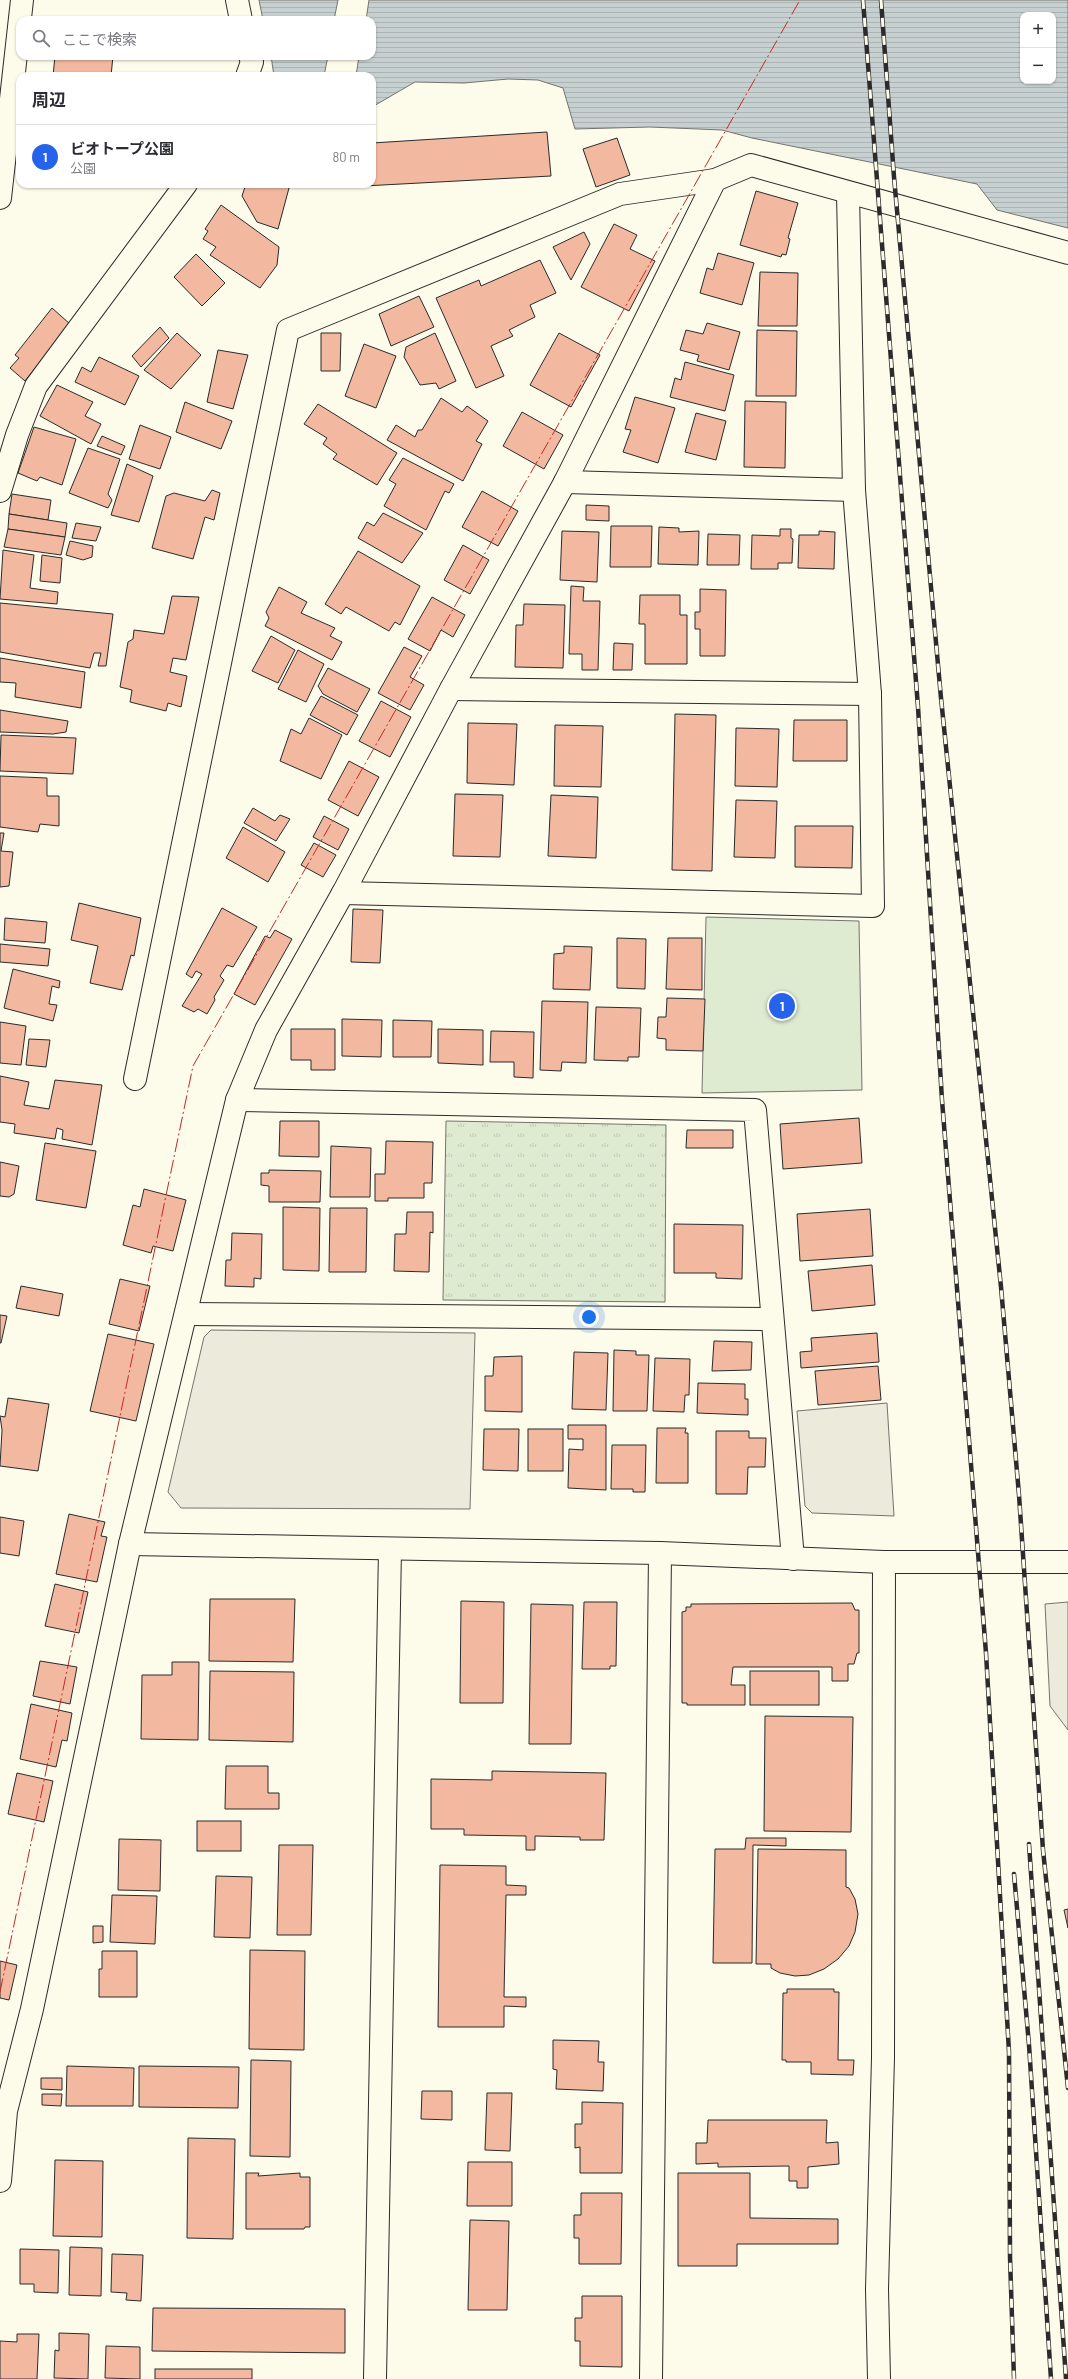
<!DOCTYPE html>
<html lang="ja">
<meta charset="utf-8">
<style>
:root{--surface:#fff;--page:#f7f7f7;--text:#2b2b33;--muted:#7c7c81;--line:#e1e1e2;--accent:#2563eb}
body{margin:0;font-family:Barlow,"Noto Sans JP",sans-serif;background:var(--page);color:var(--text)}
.controls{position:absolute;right:12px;top:12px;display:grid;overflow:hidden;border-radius:8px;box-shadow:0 1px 3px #0004}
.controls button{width:36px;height:36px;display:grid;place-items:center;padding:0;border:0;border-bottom:1px solid var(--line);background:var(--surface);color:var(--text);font:20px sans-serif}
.you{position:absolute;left:589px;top:1317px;width:14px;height:14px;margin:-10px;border:3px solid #fff;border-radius:50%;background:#1a73e8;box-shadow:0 0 0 6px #1a73e833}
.badge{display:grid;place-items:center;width:26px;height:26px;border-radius:50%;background:var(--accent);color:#fff;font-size:13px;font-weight:700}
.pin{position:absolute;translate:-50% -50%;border:2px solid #fff;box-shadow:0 1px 4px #0006}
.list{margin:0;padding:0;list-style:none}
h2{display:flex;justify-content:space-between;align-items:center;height:52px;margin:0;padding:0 16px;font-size:17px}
h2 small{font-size:13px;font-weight:400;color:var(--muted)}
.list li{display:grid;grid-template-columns:26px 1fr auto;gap:12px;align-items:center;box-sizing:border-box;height:64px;padding:0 16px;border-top:1px solid var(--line)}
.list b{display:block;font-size:15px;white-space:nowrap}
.list p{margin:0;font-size:13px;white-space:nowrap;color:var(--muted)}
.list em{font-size:13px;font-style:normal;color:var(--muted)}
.icon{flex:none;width:22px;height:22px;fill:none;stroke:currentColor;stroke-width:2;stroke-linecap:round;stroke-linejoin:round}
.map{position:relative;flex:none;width:1068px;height:2379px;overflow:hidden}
.search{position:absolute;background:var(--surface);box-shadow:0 1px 3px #0004;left:16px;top:16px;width:360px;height:44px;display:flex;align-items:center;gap:10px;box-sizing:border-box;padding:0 14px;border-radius:12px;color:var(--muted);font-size:15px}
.panel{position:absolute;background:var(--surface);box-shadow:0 1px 3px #0004;left:16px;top:72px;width:360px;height:116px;border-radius:12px}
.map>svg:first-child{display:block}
.grass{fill:url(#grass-tufts);stroke:#74746e}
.park{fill:#deebd1;stroke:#74746e}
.parking{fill:#eceadb;stroke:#74746e}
.water{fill:url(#water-rules);stroke:#74746e;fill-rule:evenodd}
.building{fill:#f2b8a0;stroke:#2b2b2b}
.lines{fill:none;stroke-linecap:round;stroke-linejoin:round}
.minor-casing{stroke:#2b2b2b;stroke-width:24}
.major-casing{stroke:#2b2b2b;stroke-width:24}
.minor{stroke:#fdfbea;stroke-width:22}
.major{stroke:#fdfbea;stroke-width:22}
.rail-casing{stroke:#2b2b2b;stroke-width:4.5}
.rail{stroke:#fdfbea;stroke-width:3;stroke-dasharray:9;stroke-linecap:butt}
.power{stroke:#c62828;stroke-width:1;stroke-dasharray:14 3 2 3;stroke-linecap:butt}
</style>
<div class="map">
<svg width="1068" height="2379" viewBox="0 0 1068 2379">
<defs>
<pattern id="grass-tufts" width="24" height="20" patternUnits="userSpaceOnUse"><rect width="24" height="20" fill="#deebd1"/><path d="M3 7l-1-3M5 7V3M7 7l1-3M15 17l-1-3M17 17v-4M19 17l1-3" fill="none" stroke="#bfcab4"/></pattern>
<pattern id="water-rules" width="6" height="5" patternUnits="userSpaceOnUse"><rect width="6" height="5" fill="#c7d0d0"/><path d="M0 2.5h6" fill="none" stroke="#abb3b3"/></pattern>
</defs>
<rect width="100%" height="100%" fill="#fdfbea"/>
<!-- grass -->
<polygon class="grass" points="446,1121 666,1125 665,1302 443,1300"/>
<!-- park -->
<polygon class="park" points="706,917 859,921 862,1090 702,1093"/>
<!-- parking -->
<g class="parking">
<polygon points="211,1330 475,1333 470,1509 181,1508 168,1492 204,1337"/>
<polygon points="887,1403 894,1516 812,1513 805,1506 797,1411"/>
<polygon points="1068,1602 1068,1730 1050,1706 1045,1604"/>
</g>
<!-- water -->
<g class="water">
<polygon points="259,0 338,0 334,20 263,20"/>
<path d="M369,0h699v228l-71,-18 -20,-26 -225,-46 -30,-8 -72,-3 -75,2 -12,-41 -25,-8 -30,-1 -44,4 -49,-1 -43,25v-31h-16l3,-20h13v-36h-6zM1023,15h30v66h-30z"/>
<polygon points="271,56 328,56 324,76 274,76"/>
</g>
<!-- building -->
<g class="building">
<polygon points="55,56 113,56 111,76 53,76"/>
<polygon points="547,132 551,176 345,187 345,184 372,184 372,143"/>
<polygon points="617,138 630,175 596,187 583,149"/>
<polygon points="246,184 277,184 289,188 278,229 257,222 242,196"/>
<polygon points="756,191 798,203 788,238 790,239 786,255 782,254 781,257 740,245"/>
<polygon points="221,205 279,247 277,265 260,288 210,255 216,247 203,239 208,231 205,229"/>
<polygon points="614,224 637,235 630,249 655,261 629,311 581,287"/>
<polygon points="584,232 590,244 571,280 553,247"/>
<polygon points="718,253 754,263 742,305 700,293 707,268 713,270"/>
<polygon points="196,254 225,283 202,306 174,277"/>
<polygon points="540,260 556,293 530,305 535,317 509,330 513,336 491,346 504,376 476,388 436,298 479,280 481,286"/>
<polygon points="760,272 798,273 797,326 758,326"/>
<polygon points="419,296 434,327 391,346 379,314"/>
<polygon points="52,308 70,324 25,381 10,368 19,358 15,355"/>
<polygon points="707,323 740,332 729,370 697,361 699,355 680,350 686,330 703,334"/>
<polygon points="160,327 169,338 141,367 132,356"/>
<polygon points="757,330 797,331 796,396 756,396"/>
<polygon points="177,333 201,355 171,389 144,370"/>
<polygon points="321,333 341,333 340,371 321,371"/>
<polygon points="435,333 456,381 439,389 436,383 420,385 404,357 406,347"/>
<polygon points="559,333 600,355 571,407 530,385"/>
<polygon points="364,344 396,356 376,408 345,396"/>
<polygon points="218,350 248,355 233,409 207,402"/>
<polygon points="99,357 139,376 125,405 75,382 82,367 91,372"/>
<polygon points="685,362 734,375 725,411 670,397 675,378 681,380"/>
<polygon points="57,385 93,402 85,416 101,424 91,444 40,416"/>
<polygon points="635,397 675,408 658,463 623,452 631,430 625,429"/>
<polygon points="441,398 462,412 467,406 488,421 476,441 482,444 463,481 387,440 396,425 415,437 418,430 422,430"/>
<polygon points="745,401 786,402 785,468 744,467"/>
<polygon points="185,402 232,421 221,449 176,432"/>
<polygon points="318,404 397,453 377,485 333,459 337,454 323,444 327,438 304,424"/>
<polygon points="522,412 563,435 544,469 503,446"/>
<polygon points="696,413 726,421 716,460 685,452"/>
<polygon points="140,425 171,437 160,469 129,459"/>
<polygon points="34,427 76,439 62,485 40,477 37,481 18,473"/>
<polygon points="102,436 125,446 121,455 97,446"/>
<polygon points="88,448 120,459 108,494 112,500 108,508 69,493"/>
<polygon points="403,458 454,484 449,493 445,491 426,530 384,506 396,484 389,480"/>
<polygon points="127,464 153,476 139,522 111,515"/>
<polygon points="212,490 220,493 214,520 205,517 193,559 152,548 166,496 174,493 205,501"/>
<polygon points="482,491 518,511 498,546 462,527"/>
<polygon points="12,494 51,500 48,520 9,514"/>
<polygon points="586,505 609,506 609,521 586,520"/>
<polygon points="383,513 423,533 402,563 358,538 367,522 374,526"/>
<polygon points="9,514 67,523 65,537 8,529"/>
<polygon points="76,523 101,527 96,541 72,538"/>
<polygon points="611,526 652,526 651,567 610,567"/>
<polygon points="659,527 679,528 679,532 699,531 698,565 658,564"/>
<polygon points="8,529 65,537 61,555 4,547"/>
<polygon points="780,529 791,529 791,538 793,539 792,563 778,563 778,569 751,569 752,535 780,536"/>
<polygon points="562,531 599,532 597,582 560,580"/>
<polygon points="819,531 835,532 834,569 798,568 799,535 819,535"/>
<polygon points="708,534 740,535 739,565 707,565"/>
<polygon points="70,541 93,546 92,557 83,560 66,555"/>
<polygon points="463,545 489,560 470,594 444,580"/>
<polygon points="3,550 34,555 30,588 58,592 57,604 0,599"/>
<polygon points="358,551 420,586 400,625 395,622 389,631 346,607 341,614 325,604"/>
<polygon points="42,555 62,558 60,583 40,581"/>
<polygon points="571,586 584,587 583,601 600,601 598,670 582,670 582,654 569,654"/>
<polygon points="279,587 307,602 301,613 335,628 330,636 342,642 332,660 265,626 269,618 266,612"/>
<polygon points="700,589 726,590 725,656 700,656 700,629 695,629 695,612 700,612"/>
<polygon points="640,595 680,595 680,615 687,615 687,664 645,664 645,624 639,624"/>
<polygon points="172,596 199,597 186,660 173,658 170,672 187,676 181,707 168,703 166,711 130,702 132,690 120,687 128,642 133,639 134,630 164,634"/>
<polygon points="432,597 465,615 453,637 441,630 430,651 408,639"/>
<polygon points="0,603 113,614 106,666 98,666 101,653 94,653 90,668 0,652"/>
<polygon points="524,604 565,605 563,668 515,667 516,625 523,625"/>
<polygon points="271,636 295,650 278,683 252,671"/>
<polygon points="614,643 633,644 632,670 613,670"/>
<polygon points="404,647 422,656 410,677 424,685 410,710 378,693"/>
<polygon points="298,650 324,664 306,702 278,689"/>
<polygon points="0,658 85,672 81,708 15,697 16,683 0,682"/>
<polygon points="328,668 370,689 357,712 323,694 318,686"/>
<polygon points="321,696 358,715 347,735 310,715"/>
<polygon points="381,701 411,717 390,757 359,741"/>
<polygon points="0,710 68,721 66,732 53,734 0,732"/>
<polygon points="675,714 716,715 712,871 672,870"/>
<polygon points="309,718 342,735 321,779 280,761 291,729 301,734"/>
<polygon points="794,720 847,720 847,761 793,761"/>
<polygon points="468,723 517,724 514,785 467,783"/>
<polygon points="555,725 603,726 601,787 554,786"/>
<polygon points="736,728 779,729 777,787 735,786"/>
<polygon points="1,735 76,738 73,774 0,771"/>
<polygon points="349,761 379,777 358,816 328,800"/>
<polygon points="0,776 47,778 47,796 59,796 59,826 40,824 38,832 0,827"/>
<polygon points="455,794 503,795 500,857 453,856"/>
<polygon points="551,795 598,797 596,858 548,856"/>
<polygon points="736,800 777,801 775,858 734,857"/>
<polygon points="253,808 275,821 280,815 290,819 276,841 244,823"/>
<polygon points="324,816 349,829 338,850 313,837"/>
<polygon points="795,826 853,826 852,868 795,867"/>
<polygon points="243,827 285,852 268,882 226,858"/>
<polygon points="0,833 4,833 1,851 13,852 9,886 0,887"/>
<polygon points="314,843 336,855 323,877 301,865"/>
<polygon points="79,903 141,918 134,956 131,955 122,990 90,983 98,946 71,940"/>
<polygon points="222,908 257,927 233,967 227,965 220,976 224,980 214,997 215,1000 207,1014 198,1009 194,1012 182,1006 202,974 196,971 192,978 186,974"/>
<polygon points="353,909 383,910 380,963 351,962"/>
<polygon points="5,918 47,922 45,943 4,940"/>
<polygon points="275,930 292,939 255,1005 234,994 265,936 270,938"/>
<polygon points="617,938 646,939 645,989 617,988"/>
<polygon points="668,938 702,938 702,990 666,989"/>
<polygon points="0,944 50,949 48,966 0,962"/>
<polygon points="564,946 592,947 590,990 553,989 554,954 564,953"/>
<polygon points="13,969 60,981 59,988 52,986 49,1004 57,1005 53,1021 4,1008"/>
<polygon points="667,998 705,999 703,1051 666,1050 666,1039 657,1038 658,1017 666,1017"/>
<polygon points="542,1001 588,1002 586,1063 562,1062 561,1071 540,1070"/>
<polygon points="596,1007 641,1008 639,1057 628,1057 628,1061 594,1060"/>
<polygon points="342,1019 382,1020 381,1057 342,1056"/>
<polygon points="393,1020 432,1021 431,1057 393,1057"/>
<polygon points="0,1022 26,1026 21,1065 0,1063"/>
<polygon points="291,1029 335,1029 335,1070 311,1070 311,1060 291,1060"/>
<polygon points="438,1029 483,1030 483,1065 438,1063"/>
<polygon points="491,1031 534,1032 533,1078 514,1077 514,1062 490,1062"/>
<polygon points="29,1039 50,1040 46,1067 26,1065"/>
<polygon points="0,1076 29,1082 24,1105 49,1109 55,1080 102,1085 92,1145 62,1139 63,1130 57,1128 55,1139 14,1133 15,1124 0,1122"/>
<polygon points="859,1118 862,1163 783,1169 780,1124"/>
<polygon points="280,1121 319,1121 319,1157 279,1156"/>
<polygon points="687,1130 733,1130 733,1148 686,1148"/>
<polygon points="386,1141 433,1142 432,1183 424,1183 424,1198 388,1198 388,1201 375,1201 375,1174 385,1174"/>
<polygon points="45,1143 96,1151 86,1208 36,1200"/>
<polygon points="331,1146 371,1148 370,1197 330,1197"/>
<polygon points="0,1162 19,1166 14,1194 9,1197 0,1196"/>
<polygon points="269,1170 321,1171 320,1202 269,1202 269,1186 261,1185 261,1173 269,1173"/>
<polygon points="144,1189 186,1200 173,1251 153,1246 151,1253 123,1245 133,1205 140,1207"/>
<polygon points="283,1207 320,1208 319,1271 283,1270"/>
<polygon points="330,1208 367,1208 366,1272 329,1272"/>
<polygon points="870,1209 873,1256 800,1261 797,1214"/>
<polygon points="407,1212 433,1212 433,1233 430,1232 429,1272 394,1271 395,1234 406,1234"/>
<polygon points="674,1224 743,1225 742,1279 716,1278 716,1273 674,1273"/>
<polygon points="232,1233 262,1234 261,1279 254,1278 254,1287 225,1286 226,1260 231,1260"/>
<polygon points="872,1265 875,1305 812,1311 808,1271"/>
<polygon points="120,1279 150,1286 139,1331 109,1324"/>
<polygon points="21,1286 63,1294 59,1316 16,1308"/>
<polygon points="0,1315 7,1316 1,1343 0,1343"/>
<polygon points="877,1333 879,1362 801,1368 800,1352 812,1351 811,1338"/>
<polygon points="108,1334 154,1344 136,1421 90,1411"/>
<polygon points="714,1341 752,1342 751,1370 712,1371"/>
<polygon points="614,1350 636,1351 636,1355 649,1355 647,1411 613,1411"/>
<polygon points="574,1352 608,1353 606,1410 572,1409"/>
<polygon points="522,1356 522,1412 485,1411 485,1376 493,1376 494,1357"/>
<polygon points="655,1358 690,1359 689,1395 685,1395 684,1412 653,1411"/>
<polygon points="878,1366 881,1400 818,1405 815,1371"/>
<polygon points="698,1383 745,1384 745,1399 748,1399 748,1415 697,1413"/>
<polygon points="8,1398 49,1404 38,1471 0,1466 2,1430 0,1416 5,1417"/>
<polygon points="568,1425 606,1425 606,1490 568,1488 569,1449 583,1450 583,1439 568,1439"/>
<polygon points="657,1428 686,1428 685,1433 688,1433 688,1483 656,1483"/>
<polygon points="484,1429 519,1429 518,1471 483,1470"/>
<rect x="528" y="1429" width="35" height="42"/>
<polygon points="716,1431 749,1431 749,1438 766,1438 765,1467 748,1467 747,1494 716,1494"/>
<polygon points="612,1445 646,1445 645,1492 633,1492 633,1489 611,1489"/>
<polygon points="69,1514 105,1522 101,1536 107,1537 97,1582 56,1574"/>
<polygon points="0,1517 24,1521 19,1556 0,1553"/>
<polygon points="55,1584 88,1592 79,1633 45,1626"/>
<polygon points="210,1599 295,1599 293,1662 209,1661"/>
<polygon points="461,1601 504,1602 503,1703 460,1703"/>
<polygon points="584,1602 617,1602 616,1666 610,1666 610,1669 582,1669"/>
<polygon points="852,1603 855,1610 859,1610 859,1653 857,1653 854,1664 848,1664 848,1681 832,1681 832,1667 733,1667 731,1685 745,1685 745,1705 687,1705 687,1703 682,1703 682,1612 686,1611 686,1607 691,1607 691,1604"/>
<polygon points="531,1604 573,1605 571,1744 529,1744"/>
<polygon points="40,1661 77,1667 70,1704 33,1696"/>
<polygon points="172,1662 199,1662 198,1740 141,1739 142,1675 172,1675"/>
<polygon points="210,1671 294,1672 293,1742 209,1740"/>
<rect x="750" y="1671" width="69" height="34"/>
<polygon points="31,1704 72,1713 67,1741 62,1740 56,1767 20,1759"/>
<polygon points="765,1716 853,1717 851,1832 764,1831"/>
<polygon points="226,1766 268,1766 268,1793 279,1793 279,1809 225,1809"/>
<polygon points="492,1771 606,1773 604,1840 580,1840 580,1837 535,1836 535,1850 526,1850 526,1836 464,1835 464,1829 431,1829 431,1779 492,1780"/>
<polygon points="17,1773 53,1781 44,1822 8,1814"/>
<rect x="197" y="1821" width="44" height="30"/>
<polygon points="746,1838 786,1838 786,1846 753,1845 752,1963 713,1963 715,1849 745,1849"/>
<polygon points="119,1839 161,1840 160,1891 118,1890"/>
<polygon points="279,1845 313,1845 311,1935 277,1935"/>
<polygon points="758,1849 846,1850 846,1887 849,1888 855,1899 858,1914 855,1932 849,1946 838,1959 824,1969 809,1975 795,1976 780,1973 771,1968 771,1964 756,1964"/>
<polygon points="440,1865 506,1866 506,1885 526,1886 526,1895 506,1895 504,1997 526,1997 526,2007 504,2006 504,2027 438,2027"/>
<polygon points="216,1876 252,1877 250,1938 214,1937"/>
<polygon points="112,1895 157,1896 155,1944 110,1942"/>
<polygon points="1068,1909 1068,1928 1064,1910"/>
<polygon points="93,1926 103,1926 103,1942 93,1943"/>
<polygon points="250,1950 305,1951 304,2050 249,2049"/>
<polygon points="102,1951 137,1951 137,1997 99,1997 99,1969 102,1969"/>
<polygon points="0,1961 17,1965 9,2000 0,1998"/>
<polygon points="787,1989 834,1989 834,1992 839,1992 838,2060 854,2060 853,2075 811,2074 811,2062 786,2062 786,2060 782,2060 783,1993 787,1993"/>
<polygon points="553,2040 599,2041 598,2062 604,2062 603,2091 556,2089 557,2070 553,2069"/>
<polygon points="251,2060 291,2061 290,2157 250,2156"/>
<polygon points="67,2066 134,2068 133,2106 66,2106"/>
<polygon points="139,2066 239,2067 238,2108 139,2107"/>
<polygon points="41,2078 62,2078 62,2090 41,2089"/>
<polygon points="422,2091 452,2091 452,2120 421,2119"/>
<polygon points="487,2093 512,2093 510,2151 485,2150"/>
<polygon points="42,2094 62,2094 61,2106 42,2105"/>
<polygon points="582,2102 623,2103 622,2173 580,2173 580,2147 575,2148 575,2124 582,2124"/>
<polygon points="708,2120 827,2120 826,2143 838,2142 839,2164 808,2167 808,2188 797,2188 797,2181 789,2181 789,2166 718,2167 718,2163 696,2164 696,2143 707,2143"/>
<polygon points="188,2138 235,2139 233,2239 187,2238"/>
<polygon points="55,2160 103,2161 102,2237 53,2236"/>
<polygon points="468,2162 512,2162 512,2206 467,2206"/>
<polygon points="246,2173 259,2173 258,2176 300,2173 300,2177 310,2177 310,2227 305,2227 304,2229 246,2229"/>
<polygon points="678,2173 750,2173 750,2218 838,2219 838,2244 737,2244 737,2266 678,2266"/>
<polygon points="581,2193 622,2193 621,2264 579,2264 579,2238 574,2238 574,2215 581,2215"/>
<polygon points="470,2220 509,2221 507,2310 468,2310"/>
<polygon points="70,2247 102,2248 101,2296 69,2295"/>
<polygon points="20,2249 59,2250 58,2293 34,2292 34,2284 20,2284"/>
<polygon points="112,2254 143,2255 141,2301 126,2300 127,2293 111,2292"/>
<polygon points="582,2296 622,2296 622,2367 580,2366 580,2341 575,2341 575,2318 582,2318"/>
<polygon points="153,2308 345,2309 345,2353 152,2351"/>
<polygon points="59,2333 89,2334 88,2379 54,2378 55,2350 59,2351"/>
<polygon points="17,2334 39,2334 37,2379 0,2379 0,2341 17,2342"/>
<polygon points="106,2346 140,2347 140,2379 105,2378"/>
<rect x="155" y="2369" width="97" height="10"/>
</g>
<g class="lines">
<!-- minor casing -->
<g class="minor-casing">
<g id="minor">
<polyline points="237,0 241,20"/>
<polyline points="247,76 252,62 250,56"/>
<polyline points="565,482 854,490"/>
<polyline points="0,491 17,435 36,386 186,184"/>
<polyline points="451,689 870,694"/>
<polyline points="343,893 873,906 870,694 854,490 848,193"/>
<polyline points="135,1079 288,330 620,194 715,180"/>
<polyline points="237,1100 755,1110 793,1559"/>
<polyline points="186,1314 772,1319"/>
<polyline points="130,1544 660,1553 884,1562 1068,1562"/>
<polyline points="0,2181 6,2111 32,2009 130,1544 237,1100 266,1030 343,893 451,689 565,482 715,180 751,165 1068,253"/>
<polyline points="375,2379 390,1549"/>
<polyline points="651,2379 660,1553"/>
<polyline points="879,2379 877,2289 883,2057 884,1562"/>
</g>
</g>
<!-- major casing -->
<g class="major-casing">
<polyline id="major" points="0,198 22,0"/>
</g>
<!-- minor -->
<use href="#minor" class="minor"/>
<!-- major -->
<use href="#major" class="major"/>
<!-- rail casing -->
<g class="rail-casing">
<g id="rail">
<polyline points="863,0 918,707 942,1100 986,1653 1009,2052 1010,2257 1014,2379"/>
<polyline points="881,0 894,177 941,698 1001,1287 1019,1495 1043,1850 1068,2088"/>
<polyline points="1029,1844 1066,2379"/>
<polyline points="1014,1874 1029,2045 1051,2379"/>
</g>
</g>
<!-- rail -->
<use href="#rail" class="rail"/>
<!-- power -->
<polyline class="power" points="0,1992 193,1066 800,0"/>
</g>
</svg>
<div class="controls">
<button>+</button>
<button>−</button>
</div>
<div class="you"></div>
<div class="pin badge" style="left:782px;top:1006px">1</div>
<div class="search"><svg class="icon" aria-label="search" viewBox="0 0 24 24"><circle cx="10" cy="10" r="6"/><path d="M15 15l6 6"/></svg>ここで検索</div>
<section class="panel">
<h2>周辺<small></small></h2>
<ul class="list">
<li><span class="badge">1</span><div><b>ビオトープ公園</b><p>公園</p></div><em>80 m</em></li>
</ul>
</section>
</div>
